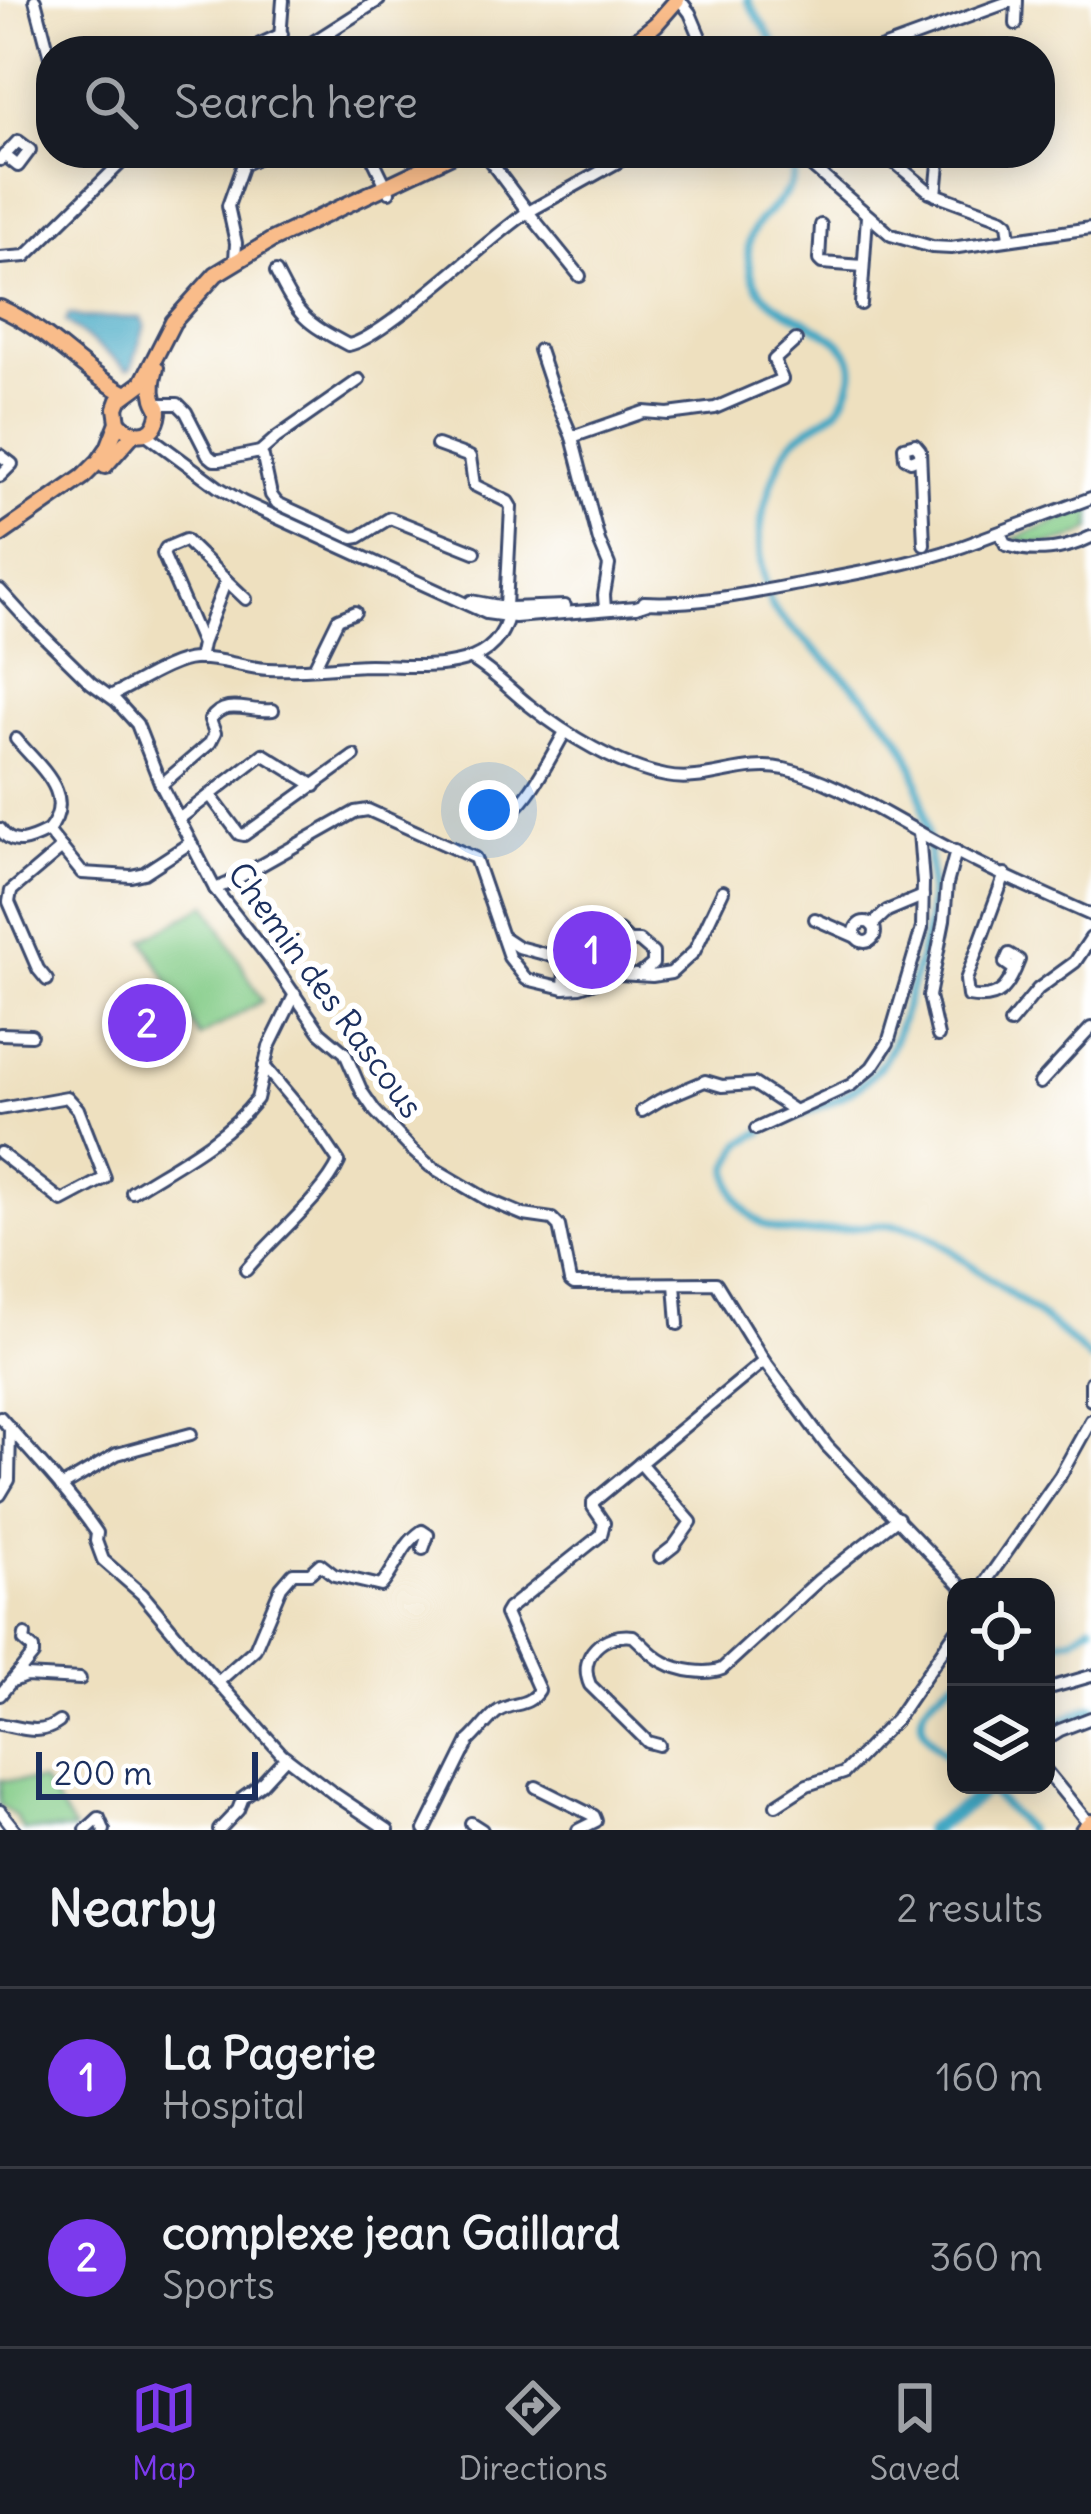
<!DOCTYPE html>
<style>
:root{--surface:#171b24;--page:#242831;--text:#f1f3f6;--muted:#9ea1a6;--line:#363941;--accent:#7c3aed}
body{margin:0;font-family:Delius,sans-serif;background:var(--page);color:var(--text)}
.controls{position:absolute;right:36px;bottom:36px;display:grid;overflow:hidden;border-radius:24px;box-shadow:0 6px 30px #0003}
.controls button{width:108px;height:108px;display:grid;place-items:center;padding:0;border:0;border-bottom:3px solid var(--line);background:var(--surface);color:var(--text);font:60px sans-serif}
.scale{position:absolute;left:36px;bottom:30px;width:222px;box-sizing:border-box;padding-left:12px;border:6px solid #1b2f5e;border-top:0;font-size:33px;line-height:42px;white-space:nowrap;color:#1b2f5e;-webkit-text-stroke:9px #fff;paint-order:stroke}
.you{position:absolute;left:489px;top:810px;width:42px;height:42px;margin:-30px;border:9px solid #fff;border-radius:50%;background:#1a73e8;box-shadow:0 0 0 18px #1a73e833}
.badge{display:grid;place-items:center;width:78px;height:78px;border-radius:50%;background:var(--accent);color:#fff;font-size:39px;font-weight:700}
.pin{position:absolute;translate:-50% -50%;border:6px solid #fff;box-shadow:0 3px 12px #0006}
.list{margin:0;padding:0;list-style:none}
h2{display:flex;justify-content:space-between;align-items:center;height:156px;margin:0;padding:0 48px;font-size:51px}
h2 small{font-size:39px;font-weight:400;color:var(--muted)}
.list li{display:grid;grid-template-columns:78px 1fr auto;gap:36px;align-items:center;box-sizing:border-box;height:180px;padding:0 48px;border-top:3px solid var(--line)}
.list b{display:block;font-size:45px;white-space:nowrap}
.list p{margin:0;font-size:39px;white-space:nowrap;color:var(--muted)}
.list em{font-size:39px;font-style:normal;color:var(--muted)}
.icon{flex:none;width:66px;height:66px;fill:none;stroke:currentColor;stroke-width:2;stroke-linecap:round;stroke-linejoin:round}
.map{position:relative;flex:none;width:1091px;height:1830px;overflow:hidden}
.search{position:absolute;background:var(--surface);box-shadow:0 6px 30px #0003;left:36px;right:36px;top:36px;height:132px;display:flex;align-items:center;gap:30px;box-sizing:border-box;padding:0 42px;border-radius:48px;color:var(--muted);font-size:45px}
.sheet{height:516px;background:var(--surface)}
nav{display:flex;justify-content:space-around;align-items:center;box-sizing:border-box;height:168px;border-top:3px solid var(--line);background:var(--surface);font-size:33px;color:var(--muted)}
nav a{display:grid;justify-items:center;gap:6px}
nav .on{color:var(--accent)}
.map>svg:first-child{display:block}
.green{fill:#84cc88;stroke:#507e73;stroke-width:3}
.water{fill:#43a7c3;stroke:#2f6b90;stroke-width:3}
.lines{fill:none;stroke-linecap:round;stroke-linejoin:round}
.canal{stroke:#43a7c3;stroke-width:8}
.river{stroke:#43a7c3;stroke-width:14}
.minor-casing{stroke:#3b4a6d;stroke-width:16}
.major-casing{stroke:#3b4a6d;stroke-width:20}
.minor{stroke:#fff;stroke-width:10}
.major{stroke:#f9bc8a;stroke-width:14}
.labels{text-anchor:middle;stroke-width:12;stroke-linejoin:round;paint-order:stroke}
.street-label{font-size:33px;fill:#1b2f5e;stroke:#fff}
</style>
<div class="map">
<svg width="1091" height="1830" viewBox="0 0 1091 1830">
<rect width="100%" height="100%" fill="#fff"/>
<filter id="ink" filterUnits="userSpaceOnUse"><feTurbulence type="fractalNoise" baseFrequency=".00833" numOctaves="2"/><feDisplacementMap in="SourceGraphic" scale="24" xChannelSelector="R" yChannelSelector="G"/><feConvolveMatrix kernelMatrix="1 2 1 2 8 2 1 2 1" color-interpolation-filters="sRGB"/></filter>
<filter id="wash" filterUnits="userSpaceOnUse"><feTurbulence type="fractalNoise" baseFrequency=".004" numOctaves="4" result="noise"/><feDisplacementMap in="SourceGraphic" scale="48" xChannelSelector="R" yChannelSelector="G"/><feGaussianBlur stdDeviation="2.7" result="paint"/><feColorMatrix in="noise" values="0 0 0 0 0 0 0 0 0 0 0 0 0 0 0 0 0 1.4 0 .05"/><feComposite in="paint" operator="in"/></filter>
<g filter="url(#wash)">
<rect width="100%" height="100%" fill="#eee0bf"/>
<!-- green -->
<g class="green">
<path d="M1091,507v22c-25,16 -51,17 -80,11z"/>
<polygon points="207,904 262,1001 200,1037 144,940"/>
<polygon points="148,999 171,1038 179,1034 182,1040 175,1045 177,1050 156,1062 158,1067 154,1069 149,1061 152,1058 126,1012"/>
<polygon points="0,1780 42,1781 75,1830 23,1830 15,1816 0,1805"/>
</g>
<!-- water -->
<polygon class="water" points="69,314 81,317 141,318 145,325 132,367 127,369 121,364 66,322"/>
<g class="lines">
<!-- canal -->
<g class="canal">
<polyline points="747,0 779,51"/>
<path d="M777,1125c32,-14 71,-26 96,-51 20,-21 26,-47 34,-73 8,-26 17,-53 21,-80 6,-50 -1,-142 -30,-185 -26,-36 -63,-67 -95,-98 -10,-10 -25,-20 -31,-32 -4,-7 -6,-19 -8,-27 -3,-14 -5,-31 -4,-45 2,-23 17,-77 33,-93 24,-25 50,-20 59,-64 10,-45 -71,-56 -93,-88 -13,-19 -16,-48 0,-67 9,-12 23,-20 30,-34 6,-11 6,-23 7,-35"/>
<path d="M763,1131l-22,13 -12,23c1,15 5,30 16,42 41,51 124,-1 176,23 19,9 37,24 54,36 40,29 81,57 116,92"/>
<polyline points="1046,1644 1073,1638 1091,1625"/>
<path d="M956,1679c-50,34 -42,49 0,85"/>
<polyline points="981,1785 1002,1803 1028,1830"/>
</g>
<!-- river -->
<g class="river">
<polyline points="1046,1730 1091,1710"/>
<polyline points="929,1830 967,1805 989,1785"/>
</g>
</g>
</g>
<g filter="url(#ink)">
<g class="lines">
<!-- minor casing -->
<g class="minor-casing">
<g id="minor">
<polyline points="35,0 51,61"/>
<polyline points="680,0 690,13 706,51"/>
<polyline points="1016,24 1017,0"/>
<polyline points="252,51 260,44 282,34"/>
<polyline points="279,51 283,0"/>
<polyline points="299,51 379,0"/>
<polyline points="874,51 1014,0"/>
<polyline points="370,153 389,192"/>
<polyline points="879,153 894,162 930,192 1003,219 1008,223 1010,238"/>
<polyline points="0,160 18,141 30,150 18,166 4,155"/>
<polyline points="809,164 891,235 932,247 951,248 1091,228"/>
<polyline points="242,165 268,153"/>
<polyline points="936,195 940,153"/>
<polyline points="821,225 819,260 822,263 863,266"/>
<polyline points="0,258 26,256 131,153"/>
<polyline points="235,260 236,243 228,206 247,153"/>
<path d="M276,272c22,44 28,50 72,73 35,-5 141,-108 180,-133l-44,-59"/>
<polyline points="580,276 528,212 634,153"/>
<polyline points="861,304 867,216"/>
<polyline points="539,350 554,395 572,437"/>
<polyline points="157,404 178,404 186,412 208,455 214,460 220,460 260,452 276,438 359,380"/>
<polyline points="145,433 218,487 243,502 486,613 515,617 636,607 648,603"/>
<polyline points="437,445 470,457 474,485 508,502 511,507 506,607"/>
<polyline points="260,452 263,457 271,495 277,503 353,538 359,537 390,518 475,552"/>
<polyline points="0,455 12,464 0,476"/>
<polyline points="918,458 911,461 905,458 904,447 915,444 920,450 924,544"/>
<path d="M1000,533l6,12c29,9 59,5 85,-8"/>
<polyline points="976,541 1091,498"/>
<polyline points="226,580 246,599"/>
<polyline points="0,590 29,622 91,683 116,701 137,724 161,785 215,889 272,962 320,1032 345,1053 362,1092 375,1111 413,1151 430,1166 488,1200 524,1215 552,1219 559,1226 570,1281 574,1284 716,1283 764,1361 827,1446 962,1587"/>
<polyline points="471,601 510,608 565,606"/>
<path d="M644,602c55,3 112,-10 166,-20 59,-11 114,-20 170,-42"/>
<polyline points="605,609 604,595 609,565 599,541 572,437 644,412 668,414 715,408 782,379 774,360 796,340"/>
<polyline points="199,659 202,644 226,580 185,540 166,548 163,554 202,644"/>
<path d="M471,659c22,13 38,30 58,46 36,29 90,62 137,71 39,8 79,-16 118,-7 44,9 94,41 133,62 56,32 116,58 174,84"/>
<polyline points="314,668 338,619 355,612"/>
<path d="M110,696c23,-10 61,-36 84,-37 24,-2 50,9 74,10 34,2 67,-3 101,-4 50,0 127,13 140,-53"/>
<path d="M16,739c23,28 62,56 32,92"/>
<path d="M161,785l49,-42 5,-10 -5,-13c16,-23 39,-7 63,-10"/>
<polyline points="210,795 239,834 244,835 354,756"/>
<polyline points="179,819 263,754 315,786"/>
<path d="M501,819c25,-11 50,-63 64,-87"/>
<path d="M0,829c13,20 30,11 48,2l34,42 49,3 13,-3 46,-30"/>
<path d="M1005,874l-39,106 2,16c33,6 40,-9 51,-36l-10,-6 -4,9 10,7"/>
<polyline points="215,889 229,883 355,812 368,810 475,858 509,957 526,979 564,988 580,987 619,974 652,976 671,973 694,952 723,891"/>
<polyline points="815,919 856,937"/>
<circle cx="865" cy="932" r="10"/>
<polyline points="872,925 887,911 923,896"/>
<polyline points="619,931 629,941 639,941 653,953 653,964 641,974"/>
<polyline points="503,937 518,947 556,957 565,967 564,988"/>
<polyline points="47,980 38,969 9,902 11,891 62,848"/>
<polyline points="1010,1023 1038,989 1075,962 1091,938"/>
<polyline points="0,1034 31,1035"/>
<polyline points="938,1036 929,996 944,920 947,884 956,851"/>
<polyline points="1040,1083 1091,1028"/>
<polyline points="0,1109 67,1097 78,1109 105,1178 62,1201 0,1153"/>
<polyline points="642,1111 660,1100 705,1081 722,1086 754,1084 795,1111"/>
<polyline points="756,1129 851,1085 872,1067 888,1043 922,928 923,883 919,832"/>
<path d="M132,1192c44,-28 93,-52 125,-93l12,-52 26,-53"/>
<path d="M246,1270c26,-32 78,-74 93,-108l-23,-34 -52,-62"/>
<polyline points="675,1284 678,1324"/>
<polyline points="1091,1382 1091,1400"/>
<path d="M0,1417c33,38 69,75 97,116l-1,8 7,19 39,34 46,55 94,105 51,39 55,37"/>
<polyline points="640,1463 691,1522 674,1546 660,1557"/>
<polyline points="61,1487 117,1454 191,1434"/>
<polyline points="0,1495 9,1480 10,1429"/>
<polyline points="982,1587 1060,1476 1091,1420"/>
<polyline points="15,1680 25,1676 80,1679"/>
<path d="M218,1682l37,-33 26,-62 12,-14h17l10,-9 14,11 47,11c16,-18 19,-40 41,-55l6,4 -5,14"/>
<polyline points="1046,1689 1091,1676"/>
<polyline points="0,1695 33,1655 33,1649 24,1641 25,1635"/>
<path d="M0,1724c21,4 41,12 59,-2"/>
<polyline points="1046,1739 1060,1730 1091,1718"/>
<path d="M659,1745l-11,-3 -58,-57c-13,-30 14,-53 43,-49 10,8 19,20 31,26 16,9 42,13 58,7l97,-89 79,-62"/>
<polyline points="1046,1771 1091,1826"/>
<polyline points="536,1787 594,1816 596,1821 578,1830"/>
<polyline points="776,1805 807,1785 844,1773 896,1719 956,1631"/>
<polyline points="0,1811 15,1830"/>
<polyline points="471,1823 482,1830"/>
<polyline points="86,1830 99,1818 104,1830"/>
<polyline points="219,1830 238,1810 243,1797 261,1784 286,1757"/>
<path d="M425,1830l44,-89c10,-9 18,-21 28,-29 15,-11 31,-4 42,-22l-34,-76 3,-5 93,-74 3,-12 -11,-16v-5l171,-141"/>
</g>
</g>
<!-- major casing -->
<g class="major-casing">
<g id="major">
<polyline points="623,51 656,24 677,0"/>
<path d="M0,308c48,21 80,62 126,86"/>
<path d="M118,422c11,13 34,19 40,-4 3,-11 -1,-9 -4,-19 -3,-11 -1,-20 2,-31"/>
<polyline points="105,466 133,434"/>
<polyline points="0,535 83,477 99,461 108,448 118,422 116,408 119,400 142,383 173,322 216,274 272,240 456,153"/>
<polyline points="1083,1830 1091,1822"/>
</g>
</g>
<!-- minor -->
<use href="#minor" class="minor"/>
<!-- major -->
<use href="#major" class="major"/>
</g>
</g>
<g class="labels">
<!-- street labels -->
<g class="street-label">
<text transform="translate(326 990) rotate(54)" y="12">Chemin des Rascous</text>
</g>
</g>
</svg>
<div class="controls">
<button><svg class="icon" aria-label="locate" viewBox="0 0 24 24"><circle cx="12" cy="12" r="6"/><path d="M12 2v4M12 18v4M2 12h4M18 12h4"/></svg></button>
<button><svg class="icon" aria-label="layers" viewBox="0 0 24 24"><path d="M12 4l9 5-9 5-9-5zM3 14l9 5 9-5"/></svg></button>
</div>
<div class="scale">200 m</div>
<div class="you"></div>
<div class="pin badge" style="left:592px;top:950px">1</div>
<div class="pin badge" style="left:147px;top:1023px">2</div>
<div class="search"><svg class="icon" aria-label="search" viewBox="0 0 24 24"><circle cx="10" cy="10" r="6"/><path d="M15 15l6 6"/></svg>Search here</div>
</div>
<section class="sheet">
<h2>Nearby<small>2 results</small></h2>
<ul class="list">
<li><span class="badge">1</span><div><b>La Pagerie</b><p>Hospital</p></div><em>160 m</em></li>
<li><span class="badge">2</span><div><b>complexe jean Gaillard</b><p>Sports</p></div><em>360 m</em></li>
</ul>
</section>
<nav>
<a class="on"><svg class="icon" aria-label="map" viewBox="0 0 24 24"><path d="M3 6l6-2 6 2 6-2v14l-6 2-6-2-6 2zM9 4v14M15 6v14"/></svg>Map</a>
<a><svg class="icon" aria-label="directions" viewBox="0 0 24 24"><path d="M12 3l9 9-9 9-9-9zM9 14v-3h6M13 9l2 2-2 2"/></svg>Directions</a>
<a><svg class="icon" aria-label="saved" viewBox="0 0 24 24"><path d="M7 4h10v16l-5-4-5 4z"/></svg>Saved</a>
</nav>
